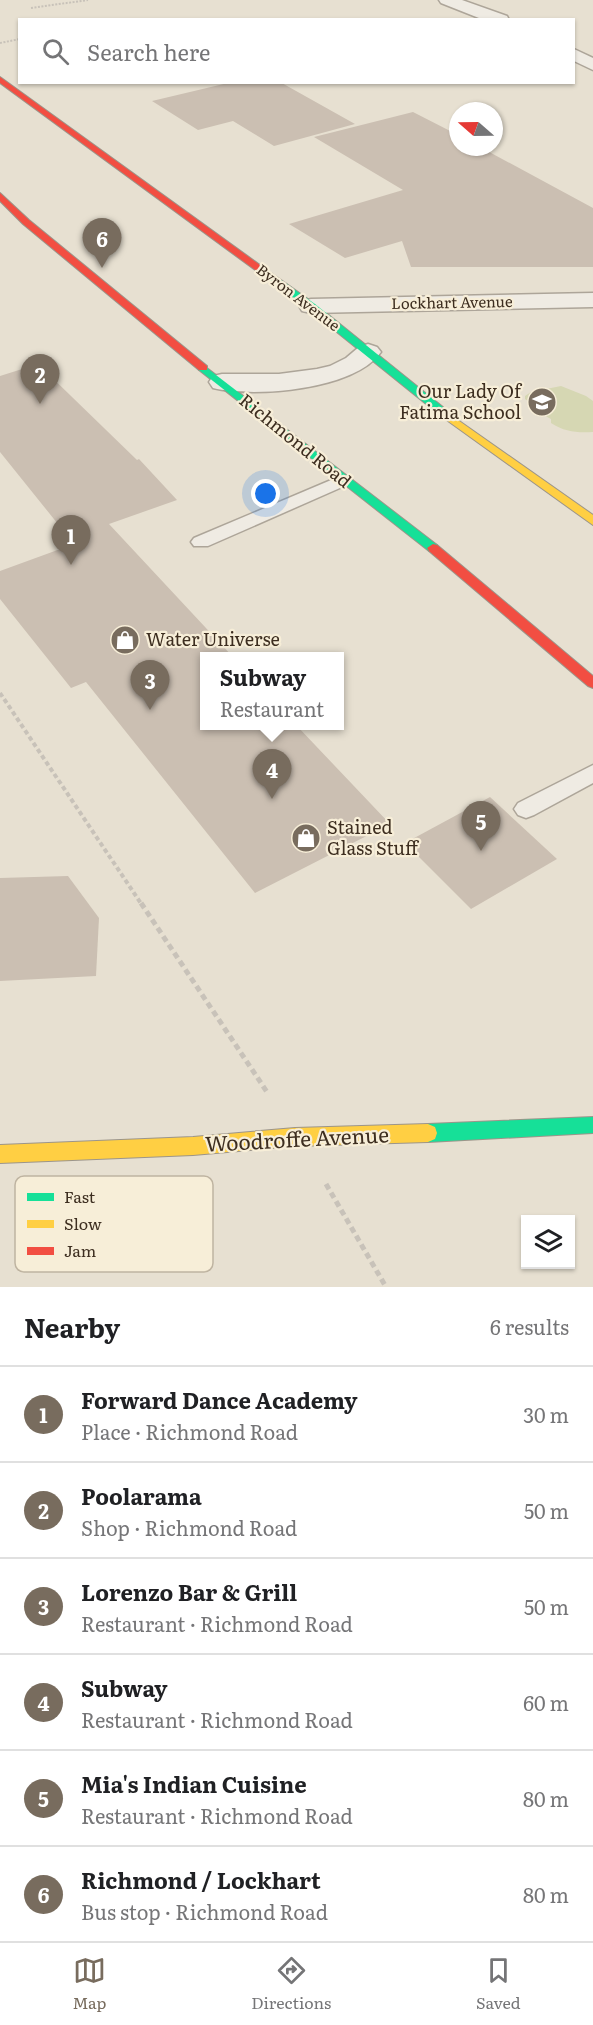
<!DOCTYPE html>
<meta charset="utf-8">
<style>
:root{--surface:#fff;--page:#f2f2f2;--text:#202124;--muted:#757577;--line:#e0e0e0;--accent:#786c5e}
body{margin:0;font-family:Literata,serif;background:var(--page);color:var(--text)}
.controls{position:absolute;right:18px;bottom:18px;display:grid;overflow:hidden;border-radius:0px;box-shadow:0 2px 4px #0004}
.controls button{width:54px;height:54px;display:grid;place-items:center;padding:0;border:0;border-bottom:2px solid var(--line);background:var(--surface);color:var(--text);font:30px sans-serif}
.compass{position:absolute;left:449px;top:102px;width:54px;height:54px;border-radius:50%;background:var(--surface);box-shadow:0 2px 4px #0004;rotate:290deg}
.you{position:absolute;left:266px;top:494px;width:21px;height:21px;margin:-15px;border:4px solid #fff;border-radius:50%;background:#1a73e8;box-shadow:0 0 0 9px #1a73e833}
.badge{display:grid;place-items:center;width:39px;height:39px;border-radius:50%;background:var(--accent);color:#fff;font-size:20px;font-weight:700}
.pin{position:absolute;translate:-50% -50px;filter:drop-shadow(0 2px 3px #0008)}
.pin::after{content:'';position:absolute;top:32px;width:21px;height:18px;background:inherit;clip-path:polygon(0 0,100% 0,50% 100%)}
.popup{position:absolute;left:200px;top:652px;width:144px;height:78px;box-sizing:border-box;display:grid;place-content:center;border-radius:0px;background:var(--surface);filter:drop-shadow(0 2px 4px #0005);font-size:20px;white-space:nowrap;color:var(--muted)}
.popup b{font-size:22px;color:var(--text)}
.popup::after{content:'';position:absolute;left:50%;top:100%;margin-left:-12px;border:12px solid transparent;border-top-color:var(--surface)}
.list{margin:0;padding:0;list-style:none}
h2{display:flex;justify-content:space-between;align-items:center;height:78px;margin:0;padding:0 24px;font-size:26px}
h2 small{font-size:20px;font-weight:400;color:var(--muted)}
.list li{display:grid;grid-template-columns:39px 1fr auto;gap:18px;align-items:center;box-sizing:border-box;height:96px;padding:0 24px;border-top:2px solid var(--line)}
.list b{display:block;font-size:22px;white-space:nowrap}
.list p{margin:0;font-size:20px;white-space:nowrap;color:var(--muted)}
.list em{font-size:20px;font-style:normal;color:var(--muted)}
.icon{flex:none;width:33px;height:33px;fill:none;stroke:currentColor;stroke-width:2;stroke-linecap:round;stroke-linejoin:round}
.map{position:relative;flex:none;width:593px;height:1287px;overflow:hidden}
.search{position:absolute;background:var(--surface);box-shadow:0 2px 4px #0004;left:18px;right:18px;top:18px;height:66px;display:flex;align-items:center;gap:15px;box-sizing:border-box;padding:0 21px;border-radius:0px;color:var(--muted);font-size:22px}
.sheet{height:654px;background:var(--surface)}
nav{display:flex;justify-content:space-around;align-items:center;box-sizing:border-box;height:84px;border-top:2px solid var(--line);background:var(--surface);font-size:16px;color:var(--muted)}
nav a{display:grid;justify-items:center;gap:3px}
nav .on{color:var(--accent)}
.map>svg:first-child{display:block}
.green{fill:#d6d7b3}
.building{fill:#cbbfb2}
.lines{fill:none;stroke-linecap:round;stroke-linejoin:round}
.lane-casing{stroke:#ada599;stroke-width:3}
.street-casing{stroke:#ada599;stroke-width:3}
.fast-casing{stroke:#9c958a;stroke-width:2}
.slow-casing{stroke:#9c958a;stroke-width:2}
.jam-casing{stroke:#9c958a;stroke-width:2}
.path-far2{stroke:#c8c2b9;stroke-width:2;stroke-dasharray:2 1.5;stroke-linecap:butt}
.path-far1{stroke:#c8c2b9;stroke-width:4;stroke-dasharray:4.5 3;stroke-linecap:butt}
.path{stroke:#c8c2b9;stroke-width:5;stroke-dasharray:6 4;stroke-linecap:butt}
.lane{fill:#efebe3;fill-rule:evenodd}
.street{fill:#efebe3;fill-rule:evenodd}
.fast{fill:#16e098;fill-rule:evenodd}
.slow{fill:#ffcf43;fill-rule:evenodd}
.jam{fill:#f24e42;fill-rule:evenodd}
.labels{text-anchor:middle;stroke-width:4.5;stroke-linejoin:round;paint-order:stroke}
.far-street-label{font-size:15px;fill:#3d2e20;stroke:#f7eed8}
.poi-label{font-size:18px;fill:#3d2e20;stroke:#f7eed8;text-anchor:start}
.street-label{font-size:18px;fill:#3d2e20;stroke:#f7eed8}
.near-street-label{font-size:21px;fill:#3d2e20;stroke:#f7eed8}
.key{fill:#f7eed8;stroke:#bfb4a1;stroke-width:1.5}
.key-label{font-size:16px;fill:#3d2e20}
</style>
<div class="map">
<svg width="593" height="1287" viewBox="0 0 593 1287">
<rect width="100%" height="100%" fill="#e7e0d1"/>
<!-- green -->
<path class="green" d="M561,386l25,10 7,5v31c-16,1 -28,0 -42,-9v-4c-9,-4 -16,-14 -26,-20v-3l6,-4z"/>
<!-- building -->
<g class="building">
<polygon points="232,82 280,82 355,124 274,146 233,121 198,130 152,101"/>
<polygon points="413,112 458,135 458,147 480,147 593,208 593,267 411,267 402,241 345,258 289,224 403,190 314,137"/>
<polygon points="38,364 137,460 139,459 177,500 109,524 233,657 204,657 204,726 297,726 390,824 255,893 86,682 71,688 0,599 0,571 74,544 0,452 0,376"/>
<polygon points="490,797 557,859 471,909 405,843"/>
<polygon points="68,876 99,918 96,976 0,981 0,878"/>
</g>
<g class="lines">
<!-- lane casing -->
<g class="lane-casing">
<g id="lane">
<polygon points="343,475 349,476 352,480 349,484 208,546 194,546 191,542 194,538"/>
<polygon points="593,765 593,783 534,815 526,818 518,815 514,809 518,803"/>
</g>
</g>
<!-- street casing -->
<g class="street-casing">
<g id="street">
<polygon points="439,0 462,0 507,16 509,20 484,20 441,3"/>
<polygon points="574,49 593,58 593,70 574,61"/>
<polygon points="593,293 593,307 311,313 302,311 299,306 302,301 311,299"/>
<path d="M368,344l9,3 4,5c-26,38 -127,46 -168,36l-4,-6 4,-6 9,-2h57l38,-5 13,-3 16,-8 13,-11z"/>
</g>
</g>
<!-- fast casing -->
<g class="fast-casing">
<g id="fast">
<polygon points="258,268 264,268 315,304 449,412 449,416 441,416 307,308 258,272"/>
<polygon points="203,365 437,545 439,548 437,551 429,551 199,370 198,368"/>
<polygon points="593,1117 593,1133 428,1142 421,1139 419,1133 421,1127 428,1124"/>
</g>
</g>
<!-- slow casing -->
<g class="slow-casing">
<g id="slow">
<polygon points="445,411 593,515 593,525 441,416 441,412"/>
<polygon points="428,1124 435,1127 437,1133 435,1139 428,1142 295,1146 193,1155 0,1163 0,1145 193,1137 295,1128"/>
</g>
</g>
<!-- jam casing -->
<g class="jam-casing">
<g id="jam">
<polygon points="0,77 264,268 264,272 258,272 0,83"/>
<polygon points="0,193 29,220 207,366 207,370 199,370 23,224 0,201"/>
<polygon points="433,544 437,545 593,676 593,688 588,686 429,551 427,548"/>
</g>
</g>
<!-- path-far2 -->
<g class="path-far2">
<polyline points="31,8 88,0"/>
<polyline points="110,20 113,19"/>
<polyline points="0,43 20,39"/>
</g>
<!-- path-far1 -->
<polyline class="path-far1" points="0,693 142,905"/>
<!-- path -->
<g class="path">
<polyline points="141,903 267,1092"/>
<polyline points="326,1184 386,1287"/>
</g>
<!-- lane -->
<use href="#lane" class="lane"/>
<!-- street -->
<use href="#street" class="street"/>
<!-- fast -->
<use href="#fast" class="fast"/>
<!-- slow -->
<use href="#slow" class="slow"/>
<!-- jam -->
<use href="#jam" class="jam"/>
</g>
<!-- icons -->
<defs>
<g id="school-disc" transform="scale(1.5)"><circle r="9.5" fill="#786c5e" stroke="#f7eed8"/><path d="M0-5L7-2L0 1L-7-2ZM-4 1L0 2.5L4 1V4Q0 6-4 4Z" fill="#fff"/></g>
<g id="shop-disc" transform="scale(1.5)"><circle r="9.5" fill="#786c5e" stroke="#f7eed8"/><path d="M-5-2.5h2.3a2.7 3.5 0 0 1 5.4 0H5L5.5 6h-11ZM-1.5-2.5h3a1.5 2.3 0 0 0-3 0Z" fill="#fff"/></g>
</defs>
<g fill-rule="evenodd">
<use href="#school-disc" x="542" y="402"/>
<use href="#shop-disc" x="125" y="640"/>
<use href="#shop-disc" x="306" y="838"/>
</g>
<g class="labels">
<!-- far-street labels -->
<g class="far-street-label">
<text transform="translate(298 298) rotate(37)" y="5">Byron Avenue</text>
<text transform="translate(452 303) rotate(-1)" y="5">Lockhart Avenue</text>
</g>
<!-- poi labels -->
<g class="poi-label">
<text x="521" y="398" text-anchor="end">Our Lady Of<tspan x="521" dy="21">Fatima School</tspan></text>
<text x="146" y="646">Water Universe</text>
<text x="327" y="834">Stained<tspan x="327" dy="21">Glass Stuff</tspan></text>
</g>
<!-- street labels -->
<g class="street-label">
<text transform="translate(295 441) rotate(39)" y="6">Richmond Road</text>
</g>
<!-- near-street labels -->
<g class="near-street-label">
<text transform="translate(297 1140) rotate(-3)" y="7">Woodroffe Avenue</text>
</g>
</g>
<!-- legend -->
<rect x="15" y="1176" width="198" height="96" rx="9" class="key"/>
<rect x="27" y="1193" width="27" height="8" fill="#16e098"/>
<rect x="27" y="1220" width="27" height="8" fill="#ffcf43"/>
<rect x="27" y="1247" width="27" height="8" fill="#f24e42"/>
<g class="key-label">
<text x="64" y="1203">Fast</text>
<text x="64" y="1230">Slow</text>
<text x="64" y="1257">Jam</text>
</g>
</svg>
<div class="controls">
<button><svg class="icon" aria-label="layers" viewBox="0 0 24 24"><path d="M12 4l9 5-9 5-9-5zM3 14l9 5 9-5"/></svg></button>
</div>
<svg class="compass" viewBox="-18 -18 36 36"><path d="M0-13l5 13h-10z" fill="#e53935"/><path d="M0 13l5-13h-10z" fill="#757577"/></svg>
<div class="you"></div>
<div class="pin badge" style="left:71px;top:565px">1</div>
<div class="pin badge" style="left:40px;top:404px">2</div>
<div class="pin badge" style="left:150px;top:710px">3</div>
<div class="pin badge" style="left:272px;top:799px">4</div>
<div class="popup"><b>Subway</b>Restaurant</div>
<div class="pin badge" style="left:481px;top:851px">5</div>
<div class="pin badge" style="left:102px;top:268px">6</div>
<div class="search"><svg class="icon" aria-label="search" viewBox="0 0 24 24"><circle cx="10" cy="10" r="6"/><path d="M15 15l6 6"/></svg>Search here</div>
</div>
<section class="sheet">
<h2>Nearby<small>6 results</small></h2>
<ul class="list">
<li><span class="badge">1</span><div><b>Forward Dance Academy</b><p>Place · Richmond Road</p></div><em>30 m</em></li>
<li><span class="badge">2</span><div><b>Poolarama</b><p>Shop · Richmond Road</p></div><em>50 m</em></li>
<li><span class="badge">3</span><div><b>Lorenzo Bar &amp; Grill</b><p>Restaurant · Richmond Road</p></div><em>50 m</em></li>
<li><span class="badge">4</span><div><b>Subway</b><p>Restaurant · Richmond Road</p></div><em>60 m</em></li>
<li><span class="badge">5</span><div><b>Mia's Indian Cuisine</b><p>Restaurant · Richmond Road</p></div><em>80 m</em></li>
<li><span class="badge">6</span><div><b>Richmond / Lockhart</b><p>Bus stop · Richmond Road</p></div><em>80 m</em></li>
</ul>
</section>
<nav>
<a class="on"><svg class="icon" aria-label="map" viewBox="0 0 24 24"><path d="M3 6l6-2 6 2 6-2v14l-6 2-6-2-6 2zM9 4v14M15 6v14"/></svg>Map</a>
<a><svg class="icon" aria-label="directions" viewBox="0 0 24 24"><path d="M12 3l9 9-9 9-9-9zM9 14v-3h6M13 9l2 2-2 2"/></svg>Directions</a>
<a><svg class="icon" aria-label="saved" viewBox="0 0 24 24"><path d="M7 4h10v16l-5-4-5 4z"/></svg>Saved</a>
</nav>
